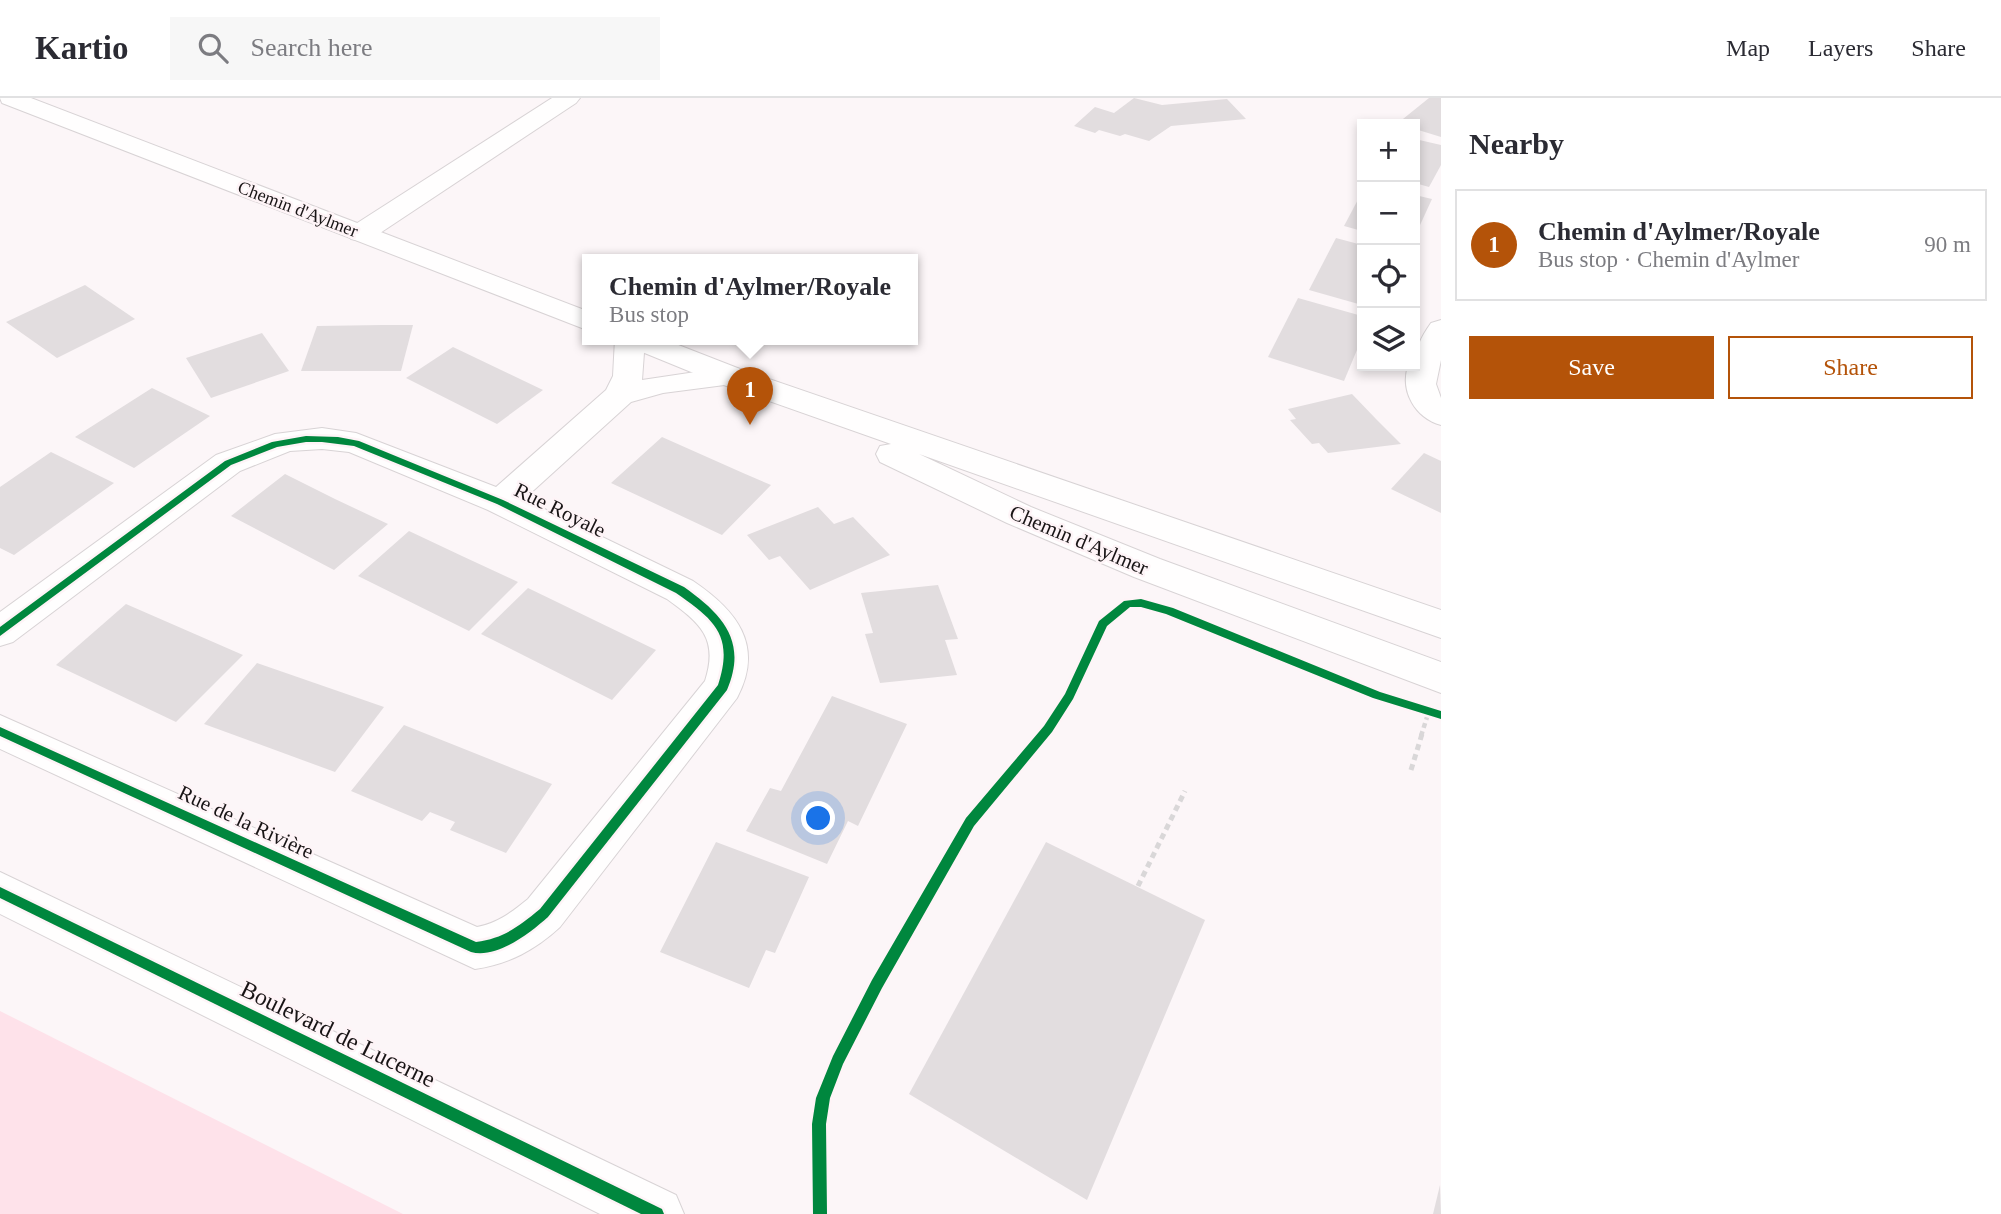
<!DOCTYPE html>
<meta charset="utf-8">
<style>
:root{--surface:#fff;--page:#f7f7f7;--text:#2b2b33;--muted:#7c7c81;--line:#e1e1e2;--accent:#b45309}
body{margin:0;font-family:Georgia,serif;background:var(--page);color:var(--text)}
.controls{position:absolute;right:21px;top:21px;display:grid;overflow:hidden;border-radius:0px;box-shadow:0 4px 10px #0003}
.controls button{width:63px;height:63px;display:grid;place-items:center;padding:0;border:0;border-bottom:2px solid var(--line);background:var(--surface);color:var(--text);font:35px sans-serif}
.you{position:absolute;left:819px;top:721px;width:24px;height:24px;margin:-18px;border:5px solid #fff;border-radius:50%;background:#1a73e8;box-shadow:0 0 0 10px #1a73e833}
.badge{display:grid;place-items:center;width:46px;height:46px;border-radius:50%;background:var(--accent);color:#fff;font-size:23px;font-weight:700}
.pin{position:absolute;translate:-50% -58px;filter:drop-shadow(0 2px 4px #0008)}
.pin::after{content:'';position:absolute;top:37px;width:24px;height:21px;background:inherit;clip-path:polygon(0 0,100% 0,50% 100%)}
.popup{position:absolute;left:582px;top:156px;width:336px;height:91px;box-sizing:border-box;display:grid;place-content:center;border-radius:0px;background:var(--surface);filter:drop-shadow(0 2px 5px #0005);font-size:23px;white-space:nowrap;color:var(--muted)}
.popup b{font-size:26px;color:var(--text)}
.popup::after{content:'';position:absolute;left:50%;top:100%;margin-left:-14px;border:14px solid transparent;border-top-color:var(--surface)}
.list{margin:0;padding:0;list-style:none}
h2{display:flex;justify-content:space-between;align-items:center;height:91px;margin:0;padding:0 28px;font-size:30px}
h2 small{font-size:23px;font-weight:400;color:var(--muted)}
.list li{display:grid;grid-template-columns:46px 1fr auto;gap:21px;align-items:center;box-sizing:border-box;height:112px;margin:0 14px 14px;padding:0 14px;border:2px solid var(--line);border-radius:0px}
.list b{display:block;font-size:26px;white-space:nowrap}
.list p{margin:0;font-size:23px;white-space:nowrap;color:var(--muted)}
.list em{font-size:23px;font-style:normal;color:var(--muted)}
.actions{display:flex;gap:14px;padding:21px 28px}
.actions a{flex:1;padding:16px 0;border:2px solid var(--accent);border-radius:0px;text-align:center;font-size:24px;color:var(--accent)}
.actions .main{background:var(--accent);color:#fff}
.icon{flex:none;width:38px;height:38px;fill:none;stroke:currentColor;stroke-width:2;stroke-linecap:round;stroke-linejoin:round}
.map{position:relative;flex:none;width:1441px;height:1116px;overflow:hidden}
header{display:flex;align-items:center;gap:42px;box-sizing:border-box;height:98px;padding:0 35px;background:var(--surface);border-bottom:2px solid var(--line)}
header strong{font-size:33px}
nav{display:flex;gap:38px;margin-inline-start:auto;font-size:24px}
.search{width:490px;height:63px;background:var(--page);display:flex;align-items:center;gap:18px;box-sizing:border-box;padding:0 24px;border-radius:0px;color:var(--muted);font-size:26px}
main{display:flex}
aside{flex:1;background:var(--surface)}
.map>svg:first-child{display:block}
.green{fill:#fee2ea}
.building{fill:#e2dddf}
.lines{fill:none;stroke-linecap:round;stroke-linejoin:round}
.minor-casing{stroke:#d8d3d5;stroke-width:2}
.major-casing{stroke:#d8d3d5;stroke-width:2}
.path-far1{stroke:#d9d7d8;stroke-width:4.5;stroke-dasharray:5 3.5;stroke-linecap:butt}
.path{stroke:#d9d7d8;stroke-width:5;stroke-dasharray:6 4.5;stroke-linecap:butt}
.minor{fill:#fffefe;fill-rule:evenodd}
.major{fill:#fffefe;fill-rule:evenodd}
.cycleway-casing{stroke:#fef4f7;stroke-width:5}
.cycleway{fill:#00873e;fill-rule:evenodd}
.labels{text-anchor:middle;stroke-width:5;stroke-linejoin:round;paint-order:stroke}
.far-street-label{font-size:18px;fill:#181415;stroke:#fef4f7}
.street-label{font-size:21px;fill:#181415;stroke:#fef4f7}
.near-street-label{font-size:24px;fill:#181415;stroke:#fef4f7}
</style>
<header>
<strong>Kartio</strong>
<div class="search"><svg class="icon" aria-label="search" viewBox="0 0 24 24"><circle cx="10" cy="10" r="6"/><path d="M15 15l6 6"/></svg>Search here</div>
<nav><a>Map</a><a>Layers</a><a>Share</a></nav>
</header>
<main>
<div class="map">
<svg width="1441" height="1116" viewBox="0 0 1441 1116">
<rect width="100%" height="100%" fill="#fcf6f8"/>
<!-- green -->
<polygon class="green" points="0,913 403,1116 0,1116"/>
<!-- building -->
<g class="building">
<polygon points="1134,0 1162,7 1227,1 1246,21 1171,28 1149,43 1125,36 1120,38 1099,32 1095,35 1074,28 1095,9 1114,15"/>
<polygon points="1429,0 1441,0 1441,39 1415,31 1415,26 1398,25"/>
<polygon points="1415,41 1441,47 1441,67 1429,89 1415,85"/>
<polygon points="1362,94 1362,133 1344,128"/>
<polygon points="1415,97 1432,101 1415,138"/>
<polygon points="1336,140 1362,147 1362,207 1309,192"/>
<polygon points="85,187 135,221 57,260 6,224"/>
<polygon points="1298,200 1362,218 1362,240 1344,283 1268,259"/>
<polygon points="382,227 413,227 401,273 301,273 317,228"/>
<polygon points="262,235 289,273 211,300 186,260"/>
<polygon points="453,249 520,281 543,292 497,326 406,280"/>
<polygon points="152,290 210,318 134,370 75,339"/>
<polygon points="1352,296 1376,321 1401,346 1328,355 1319,345 1312,346 1290,322 1296,321 1288,311"/>
<polygon points="662,339 743,375 771,387 722,437 611,385"/>
<polygon points="51,354 114,385 14,457 0,450 0,389"/>
<polygon points="1424,355 1441,363 1441,415 1391,391"/>
<polygon points="285,376 335,401 388,426 334,472 231,418"/>
<polygon points="818,409 834,426 853,419 890,457 810,492 780,458 769,462 747,437"/>
<polygon points="409,433 462,458 518,484 469,533 358,478"/>
<polygon points="938,487 958,541 945,542 957,577 880,585 865,536 873,535 861,495"/>
<polygon points="528,490 559,505 656,552 612,602 481,536"/>
<polygon points="126,506 243,557 176,624 56,567"/>
<polygon points="257,565 384,609 335,674 204,626"/>
<polygon points="832,598 907,626 858,728 848,723 827,766 746,733 770,690 781,693"/>
<polygon points="404,627 552,686 506,755 450,732 455,724 430,714 422,723 351,693"/>
<polygon points="716,744 809,779 775,855 766,852 749,890 660,854"/>
<polygon points="1046,744 1205,822 1087,1102 909,996"/>
<polygon points="1440,1087 1441,1116 1433,1116"/>
</g>
<g class="lines">
<!-- minor casing -->
<g class="minor-casing">
<g id="minor">
<polygon points="552,0 580,0 576,5 371,141 361,143 351,141 348,135 351,129"/>
<path d="M1441,222v40l-5,24 5,14v27c-26,-7 -41,-34 -33,-59h7c0,-17 6,-29 16,-43z"/>
<path d="M615,241h30l-3,41 87,-13 11,2 4,7 -4,7 -77,10 -32,9 -107,97 169,82c43,29 72,64 44,117l-177,229c-25,23 -51,37 -85,42l-475,-220v-34l477,212c21,-4 35,-15 51,-28l177,-218c14,-43 -5,-58 -38,-82l-179,-89 -139,-58 -27,-3 -32,2 -50,20 -227,171 -13,4v-34l216,-157 59,-21 47,-6 34,5 140,54 110,-97 7,-14z"/>
<polygon points="0,774 676,1097 684,1116 600,1116 0,816"/>
</g>
</g>
<!-- major casing -->
<g class="major-casing">
<g id="major">
<polygon points="0,0 31,0 587,213 587,232 2,5"/>
<polygon points="621,241 663,241 740,271 1441,512 1441,540 919,356 1031,409 1160,461 1441,564 1441,595 1134,479 1007,425 880,364 876,356 880,348 891,346 718,285 625,247"/>
</g>
</g>
<!-- path-far1 -->
<polyline class="path-far1" points="1421,638 1429,613"/>
<!-- path -->
<g class="path">
<polyline points="1411,672 1422,636"/>
<polyline points="1138,788 1185,693"/>
</g>
<!-- minor -->
<use href="#minor" class="minor"/>
<!-- major -->
<use href="#major" class="major"/>
<!-- cycleway casing -->
<g class="cycleway-casing">
<g id="cycleway">
<path d="M306,338l32,1 21,4 144,59 181,87c38,27 64,54 43,103l-179,227c-18,16 -51,42 -77,35l-471,-216v-9l476,215c28,-4 42,-15 64,-33l178,-224c16,-49 -3,-65 -42,-92l-179,-89 -143,-58 -32,-4h-16l-29,5 -46,18 -231,171v-9l225,-166 47,-19z"/>
<polygon points="1141,501 1173,510 1380,594 1441,613 1441,621 1373,600 1166,516 1141,509 1130,509 1107,528 1073,601 1052,634 974,728 882,890 843,966 830,1000 826,1026 827,1116 813,1116 812,1026 816,1000 833,958 872,882 966,720 1044,628 1065,596 1099,523 1124,503"/>
<polygon points="0,789 662,1111 664,1116 641,1116 0,800"/>
</g>
</g>
<!-- cycleway -->
<use href="#cycleway" class="cycleway"/>
</g>
<g class="labels">
<!-- far-street labels -->
<g class="far-street-label">
<text transform="translate(298 111) rotate(21)" y="6">Chemin d'Aylmer</text>
</g>
<!-- street labels -->
<g class="street-label">
<text transform="translate(560 412) rotate(26)" y="7">Rue Royale</text>
<text transform="translate(1079 442) rotate(23)" y="7">Chemin d'Aylmer</text>
<text transform="translate(246 724) rotate(25)" y="7">Rue de la Rivière</text>
</g>
<!-- near-street labels -->
<g class="near-street-label">
<text transform="translate(338 936) rotate(26)" y="8">Boulevard de Lucerne</text>
</g>
</g>
</svg>
<div class="controls">
<button>+</button>
<button>−</button>
<button><svg class="icon" aria-label="locate" viewBox="0 0 24 24"><circle cx="12" cy="12" r="6"/><path d="M12 2v4M12 18v4M2 12h4M18 12h4"/></svg></button>
<button><svg class="icon" aria-label="layers" viewBox="0 0 24 24"><path d="M12 4l9 5-9 5-9-5zM3 14l9 5 9-5"/></svg></button>
</div>
<div class="you"></div>
<div class="pin badge" style="left:750px;top:327px">1</div>
<div class="popup"><b>Chemin d'Aylmer/Royale</b>Bus stop</div>
</div>
<aside>
<h2>Nearby<small></small></h2>
<ul class="list">
<li><span class="badge">1</span><div><b>Chemin d'Aylmer/Royale</b><p>Bus stop · Chemin d'Aylmer</p></div><em>90 m</em></li>
</ul>
<div class="actions"><a class="main">Save</a><a>Share</a></div>
</aside>
</main>
